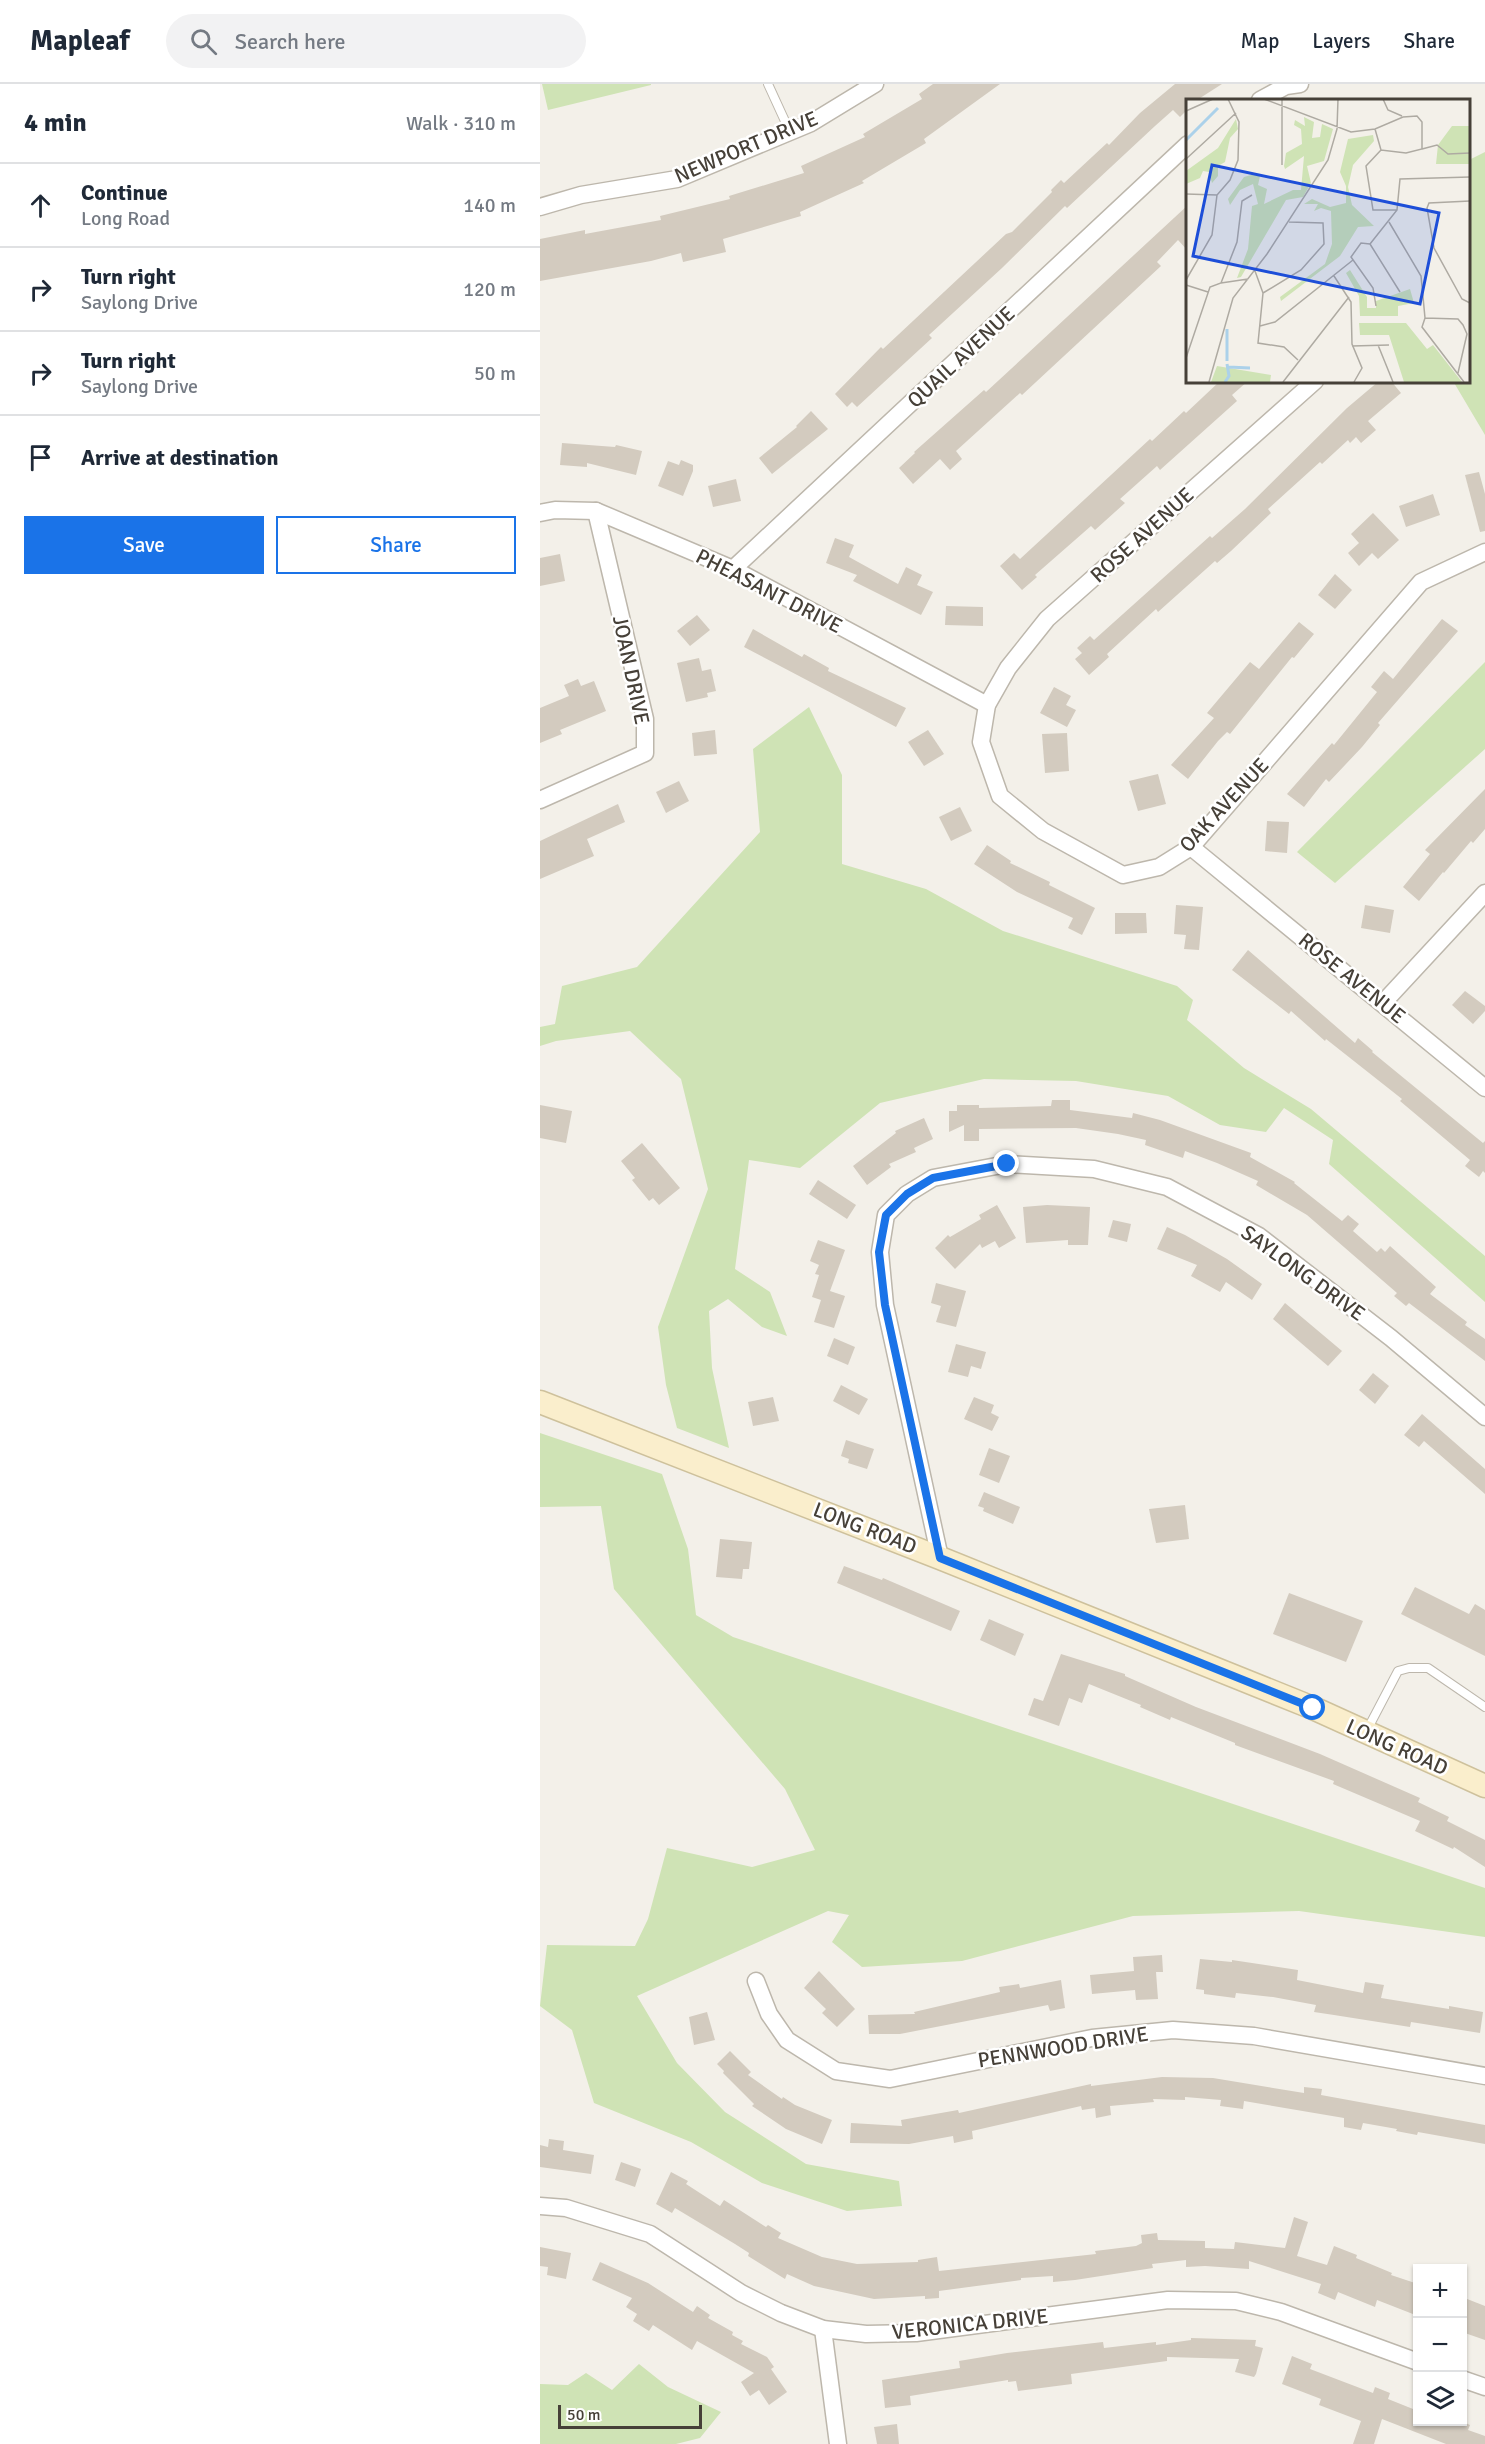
<!DOCTYPE html>
<meta charset="utf-8">
<style>
:root{--surface:#fff;--page:#f2f2f3;--text:#1f2937;--muted:#747a83;--line:#e0e1e3;--accent:#1a73e8}
body{margin:0;font-family:Signika,sans-serif;background:var(--page);color:var(--text)}
.controls{position:absolute;right:18px;bottom:18px;display:grid;overflow:hidden;border-radius:0px;box-shadow:0 2px 4px #0004}
.controls button{width:54px;height:54px;display:grid;place-items:center;padding:0;border:0;border-bottom:2px solid var(--line);background:var(--surface);color:var(--text);font:30px sans-serif}
.scale{position:absolute;left:18px;bottom:15px;width:144px;box-sizing:border-box;padding-left:6px;border:3px solid #464038;border-top:0;font-size:16px;line-height:21px;white-space:nowrap;color:#464038;-webkit-text-stroke:4px #fff;paint-order:stroke}
.stop{position:absolute;width:18px;height:18px;margin:-14px;border:4px solid #1a73e8;border-radius:50%;background:#fff}
.stop.end{background:#1a73e8;border-color:#fff;box-shadow:0 2px 6px #0008}
.list{margin:0;padding:0;list-style:none}
h2{display:flex;justify-content:space-between;align-items:center;height:78px;margin:0;padding:0 24px;font-size:26px}
h2 small{font-size:20px;font-weight:400;color:var(--muted)}
.list li{display:grid;grid-template-columns:39px 1fr auto;gap:18px;align-items:center;box-sizing:border-box;height:84px;padding:0 24px;border-top:2px solid var(--line)}
.list b{display:block;font-size:22px;white-space:nowrap}
.list p{margin:0;font-size:20px;white-space:nowrap;color:var(--muted)}
.list em{font-size:20px;font-style:normal;color:var(--muted)}
.actions{display:flex;gap:12px;padding:18px 24px}
.actions a{flex:1;padding:14px 0;border:2px solid var(--accent);border-radius:0px;text-align:center;font-size:21px;color:var(--accent)}
.actions .main{background:var(--accent);color:#fff}
.icon{flex:none;width:33px;height:33px;fill:none;stroke:currentColor;stroke-width:2;stroke-linecap:round;stroke-linejoin:round}
.map{position:relative;flex:none;width:945px;height:2360px;overflow:hidden}
header{display:flex;align-items:center;gap:36px;box-sizing:border-box;height:84px;padding:0 30px;background:var(--surface);border-bottom:2px solid var(--line)}
header strong{font-size:28px}
nav{display:flex;gap:33px;margin-inline-start:auto;font-size:21px}
.search{width:420px;height:54px;background:var(--page);display:flex;align-items:center;gap:15px;box-sizing:border-box;padding:0 21px;border-radius:33px;color:var(--muted);font-size:22px}
main{display:flex}
aside{flex:1;background:var(--surface)}
.map>svg:first-child{display:block}
.green{fill:#cfe3b5}
.building{fill:#d3cbbf}
.lines{fill:none;stroke-linecap:round;stroke-linejoin:round}
.lane-casing{stroke:#bdb7ac;stroke-width:10}
.street-casing{stroke:#bdb7ac;stroke-width:19}
.secondary-casing{stroke:#cec19c;stroke-width:25}
.lane{stroke:#fff;stroke-width:8}
.street{stroke:#fff;stroke-width:16}
.secondary{stroke:#faeecc;stroke-width:22}
.route{stroke:#1a73e8;stroke-width:8}
.labels{text-anchor:middle;stroke-width:5;stroke-linejoin:round;paint-order:stroke}
.street-label{font-size:21px;fill:#464038;stroke:#fff}
.inset-river{fill:none;stroke:#abd1ea;stroke-width:3}
.inset-road{fill:none;stroke:#aeaaa2;stroke-width:1.5}
.view{fill:#1d4ed8;fill-opacity:0.15;stroke:#1d4ed8;stroke-width:3}
.inset-edge{fill:none;stroke:#464038;stroke-width:3}
</style>
<header>
<strong>Mapleaf</strong>
<div class="search"><svg class="icon" aria-label="search" viewBox="0 0 24 24"><circle cx="10" cy="10" r="6"/><path d="M15 15l6 6"/></svg>Search here</div>
<nav><a>Map</a><a>Layers</a><a>Share</a></nav>
</header>
<main>
<aside>
<h2>4 min<small>Walk · 310 m</small></h2>
<ul class="list">
<li><svg class="icon" aria-label="ahead" viewBox="0 0 24 24"><path d="M12 20V5M6 11l6-6 6 6"/></svg><div><b>Continue</b><p>Long Road</p></div><em>140 m</em></li>
<li><svg class="icon" aria-label="right" viewBox="0 0 24 24"><path d="M7 20v-9h11M14 6l5 5-5 5"/></svg><div><b>Turn right</b><p>Saylong Drive</p></div><em>120 m</em></li>
<li><svg class="icon" aria-label="right" viewBox="0 0 24 24"><path d="M7 20v-9h11M14 6l5 5-5 5"/></svg><div><b>Turn right</b><p>Saylong Drive</p></div><em>50 m</em></li>
<li><svg class="icon" aria-label="arrive" viewBox="0 0 24 24"><path d="M6 21V4h12l-3 4 3 4H6"/></svg><div><b>Arrive at destination</b></div></li>
</ul>
<div class="actions"><a class="main">Save</a><a>Share</a></div>
</aside>
<div class="map">
<svg width="945" height="2360" viewBox="0 0 945 2360">
<rect width="100%" height="100%" fill="#f3f0e9"/>
<!-- green -->
<g class="green">
<polygon points="2,0 111,0 111,1 8,26"/>
<polygon points="945,68 945,351 913,297 928,297 929,76"/>
<polygon points="945,578 945,665 795,799 757,768"/>
<polygon points="269,623 302,691 302,780 386,805 463,847 637,902 653,916 647,936 704,984 771,1025 945,1172 945,1218 789,1080 793,1056 744,1024 726,1048 680,1041 628,1012 536,997 444,995 340,1019 260,1084 209,1076 195,1185 230,1208 247,1252 222,1243 188,1215 169,1227 172,1284 189,1364 137,1344 126,1301 118,1243 168,1105 141,995 90,947 16,957 0,962 0,943 15,940 22,902 97,883 220,748 213,665"/>
<polygon points="0,1349 122,1390 148,1465 156,1531 193,1553 945,1804 945,1853 759,1827 593,1832 422,1877 322,1883 292,1858 309,1831 288,1827 97,1912 137,1979 185,2028 266,2080 359,2097 362,2122 307,2127 222,2099 151,2058 54,2019 32,1946 0,1922 7,1861 95,1862 108,1835 127,1764 212,1783 275,1766 245,1705 74,1505 61,1422 0,1423"/>
<polygon points="99,2280 128,2303 181,2328 160,2354 136,2360 0,2360 0,2300 28,2301 46,2289 72,2306"/>
</g>
<!-- building -->
<g class="building">
<polygon points="393,0 460,0 384,55 386,59 322,97 324,99 260,128 261,132 183,155 186,168 143,178 141,169 111,177 0,197 0,155 45,146 45,150 121,136 120,132 190,115 189,112 264,89 261,82 325,53 323,50 382,15 379,10"/>
<polygon points="635,0 682,0 657,16 648,16 648,25 640,33 633,26 615,42 527,124 525,122 462,184 389,251 392,254 317,323 312,318 307,323 295,310 341,263 343,265 466,150 472,148 512,108 511,106 521,96 524,99 567,59 569,61 600,29"/>
<polygon points="648,121 648,167 638,156 617,178 621,182 482,311 480,309 416,367 422,375 410,386 400,375 373,400 359,384 375,369 374,368 444,306 446,308"/>
<polygon points="680,297 708,297 692,311 697,317 620,386 617,382 580,415 585,419 555,446 551,442 495,491 497,493 482,506 460,482 474,469 480,475 610,355 612,357 644,327 646,329"/>
<polygon points="839,297 851,297 861,309 828,337 836,346 821,359 816,353 810,359 808,356 782,380 780,378 728,425 731,429 691,467 677,479 675,477 618,528 616,525 567,570 569,573 549,591 535,575 542,569 537,564 550,552 554,556 670,452 672,454 705,425 807,324"/>
<polygon points="271,327 288,345 232,390 219,374 257,343 256,342"/>
<polygon points="22,359 75,363 76,361 102,367 96,391 47,379 47,383 20,381"/>
<polygon points="141,376 153,381 153,387 143,412 118,402 128,377 139,381"/>
<polygon points="939,388 945,410 945,447 940,448 925,391"/>
<polygon points="196,395 201,417 173,423 168,402"/>
<polygon points="893,410 900,431 866,443 859,422"/>
<polygon points="833,429 859,456 838,475 832,469 819,482 808,469 819,459 811,450"/>
<polygon points="295,454 314,461 309,473 358,500 366,483 382,491 377,501 393,508 381,531 313,497 317,491 286,479"/>
<polygon points="20,470 25,497 0,502 0,474"/>
<polygon points="795,490 812,506 795,525 778,511"/>
<polygon points="406,522 443,523 443,542 405,541"/>
<polygon points="157,531 170,546 150,562 137,547"/>
<polygon points="902,535 918,547 838,639 840,641 822,663 789,698 786,695 764,723 747,710 792,659 794,661 837,608 831,603 844,587 853,595"/>
<polygon points="759,538 774,550 754,574 752,573 690,650 687,648 678,657 648,695 631,681 674,634 667,629 710,578 719,585"/>
<polygon points="213,545 262,573 264,570 289,584 288,587 366,624 356,643 204,563"/>
<polygon points="159,574 162,587 171,585 176,607 167,609 168,613 146,618 137,579"/>
<polygon points="38,595 41,602 54,597 66,627 20,646 22,650 0,659 0,624 29,612 24,601"/>
<polygon points="514,603 531,612 526,621 536,626 527,643 500,629"/>
<polygon points="175,646 177,670 154,672 152,649"/>
<polygon points="388,646 404,670 384,682 368,658"/>
<polygon points="527,649 529,687 505,689 502,650"/>
<polygon points="618,690 626,720 598,727 589,697"/>
<polygon points="139,697 149,717 126,729 116,708"/>
<polygon points="945,705 945,745 933,759 931,757 904,789 903,788 879,817 863,803 890,770 885,766"/>
<polygon points="78,720 85,738 47,755 54,772 0,795 0,757"/>
<polygon points="420,723 432,747 411,757 399,733"/>
<polygon points="727,737 749,738 747,769 725,767"/>
<polygon points="447,761 471,777 470,779 510,798 509,801 555,824 542,851 528,844 533,834 477,808 434,780"/>
<polygon points="636,821 663,823 659,866 644,865 646,851 634,850"/>
<polygon points="825,821 854,826 850,849 821,844"/>
<polygon points="575,829 606,829 607,849 575,850"/>
<polygon points="708,866 815,959 818,954 833,967 832,968 943,1059 945,1057 945,1089 943,1087 939,1093 925,1082 930,1076 860,1017 862,1015 786,955 785,957 751,927 749,930 692,886"/>
<polygon points="925,907 945,922 945,927 933,940 912,921"/>
<polygon points="512,1016 530,1016 530,1026 592,1034 593,1029 620,1036 711,1069 710,1073 755,1098 754,1099 802,1137 808,1131 819,1140 813,1147 837,1168 841,1164 845,1168 850,1162 896,1203 890,1210 927,1238 925,1241 945,1255 945,1277 869,1219 866,1222 854,1212 857,1209 767,1131 716,1101 718,1097 677,1079 645,1067 643,1074 605,1061 606,1056 578,1050 536,1044 439,1045 439,1057 424,1057 424,1041 409,1048 409,1027 417,1027 417,1021 439,1021 439,1024 511,1022"/>
<polygon points="0,1021 32,1027 26,1059 0,1054"/>
<polygon points="384,1034 393,1055 374,1064 376,1068 349,1080 351,1083 327,1101 313,1082 356,1049 355,1047"/>
<polygon points="102,1059 140,1104 119,1121 113,1114 109,1117 92,1096 95,1094 81,1077"/>
<polygon points="278,1096 316,1121 307,1135 269,1110"/>
<polygon points="457,1121 476,1154 459,1164 455,1157 442,1164 440,1160 415,1185 395,1164 408,1151 410,1153 441,1135 439,1131"/>
<polygon points="507,1121 550,1123 548,1161 528,1161 528,1156 486,1159 483,1123"/>
<polygon points="573,1136 591,1140 587,1158 568,1153"/>
<polygon points="627,1143 645,1151 687,1175 722,1200 712,1216 686,1198 680,1208 651,1192 657,1181 617,1165"/>
<polygon points="278,1156 305,1166 290,1207 305,1212 294,1244 274,1238 281,1216 272,1213 279,1191 275,1190 279,1181 270,1177"/>
<polygon points="396,1199 426,1207 416,1243 396,1238 401,1222 391,1219"/>
<polygon points="745,1219 802,1267 788,1282 733,1235"/>
<polygon points="294,1254 315,1263 308,1281 287,1272"/>
<polygon points="416,1260 446,1268 441,1285 431,1282 428,1293 408,1288"/>
<polygon points="833,1289 849,1302 835,1320 819,1306"/>
<polygon points="301,1301 328,1315 319,1331 293,1317"/>
<polygon points="233,1313 239,1337 213,1342 208,1318"/>
<polygon points="434,1313 454,1321 451,1329 459,1333 452,1347 424,1335"/>
<polygon points="882,1330 945,1385 945,1410 884,1357 879,1363 864,1351"/>
<polygon points="306,1356 334,1365 327,1385 308,1379 309,1375 301,1372"/>
<polygon points="449,1364 470,1372 459,1399 439,1391"/>
<polygon points="444,1408 480,1423 473,1440 443,1427 444,1424 438,1422"/>
<polygon points="645,1421 649,1455 616,1459 609,1425"/>
<polygon points="180,1455 212,1458 209,1485 203,1485 202,1495 176,1493"/>
<polygon points="304,1482 342,1496 343,1494 420,1527 411,1547 297,1499"/>
<polygon points="875,1503 929,1530 935,1520 945,1526 945,1572 861,1530"/>
<polygon points="749,1509 823,1537 806,1578 733,1550"/>
<polygon points="449,1535 484,1550 475,1572 440,1556"/>
<polygon points="521,1570 585,1590 585,1592 656,1623 780,1670 880,1714 878,1718 909,1733 907,1737 945,1756 945,1783 914,1763 913,1765 875,1747 880,1737 793,1700 794,1697 695,1661 695,1659 631,1633 630,1636 600,1623 601,1621 549,1600 542,1619 529,1614 519,1642 488,1631 494,1614 503,1617"/>
<polygon points="622,1871 623,1888 616,1888 618,1915 596,1916 595,1906 552,1910 550,1891 594,1887 593,1873"/>
<polygon points="660,1875 692,1878 692,1876 758,1886 757,1896 823,1909 825,1898 844,1901 841,1914 909,1925 909,1922 943,1928 940,1949 871,1938 870,1943 794,1931 774,1928 776,1921 733,1913 696,1909 695,1914 664,1910 664,1906 656,1905"/>
<polygon points="279,1887 315,1925 297,1943 282,1929 286,1925 264,1904"/>
<polygon points="521,1896 525,1924 510,1927 508,1921 360,1950 329,1950 328,1931 375,1930 374,1928 460,1908 459,1903 479,1900 480,1904"/>
<polygon points="167,1928 175,1956 154,1961 149,1933"/>
<polygon points="190,1967 211,1988 208,1991 242,2015 243,2013 255,2021 292,2036 282,2060 246,2045 212,2022 214,2020 183,1989 184,1987 177,1980"/>
<polygon points="622,1993 673,1994 764,2009 764,2003 782,2005 781,2011 945,2041 945,2060 878,2048 877,2051 856,2047 857,2045 823,2039 821,2046 804,2043 804,2034 704,2017 703,2025 680,2022 681,2016 645,2013 645,2016 613,2015 614,2018 570,2022 571,2031 556,2034 555,2024 542,2026 541,2022 432,2047 433,2055 414,2059 413,2052 369,2060 310,2059 311,2039 362,2042 361,2036 418,2026 419,2029 551,2000 551,2002"/>
<polygon points="9,2055 24,2057 23,2066 54,2071 51,2090 0,2083 0,2061 8,2063"/>
<polygon points="81,2078 101,2085 95,2103 75,2096"/>
<polygon points="131,2088 148,2097 146,2100 180,2122 184,2116 226,2143 228,2141 241,2149 238,2154 282,2173 317,2180 378,2178 378,2176 397,2173 399,2187 556,2170 555,2167 596,2162 602,2159 601,2151 617,2149 618,2156 665,2157 665,2164 694,2165 695,2158 745,2164 754,2133 768,2138 757,2172 787,2181 794,2162 817,2171 816,2174 852,2189 851,2191 878,2200 878,2232 837,2216 835,2223 798,2208 795,2216 778,2209 781,2200 709,2177 709,2185 665,2182 646,2183 646,2176 612,2180 613,2184 535,2196 513,2198 513,2192 481,2194 481,2196 399,2207 399,2214 385,2215 385,2212 334,2215 274,2202 247,2190 245,2195 208,2172 209,2169 195,2160 135,2124 132,2129 116,2120"/>
<polygon points="0,2163 31,2169 26,2195 7,2191 8,2183 0,2182"/>
<polygon points="60,2178 108,2199 153,2228 157,2222 170,2231 168,2234 193,2248 192,2251 203,2257 201,2260 227,2273 234,2283 231,2285 247,2308 229,2321 219,2306 210,2312 201,2298 214,2289 157,2257 152,2266 113,2241 109,2247 93,2237 97,2230 86,2223 92,2214 52,2196"/>
<polygon points="922,2213 945,2222 945,2256 922,2248"/>
<polygon points="651,2254 716,2256 715,2262 723,2264 716,2290 714,2293 695,2288 699,2275 627,2273 627,2277 531,2290 532,2300 478,2307 476,2297 468,2298 468,2296 370,2312 371,2321 345,2324 342,2296 420,2284 419,2277 467,2269 563,2258 564,2264 616,2258 616,2261 651,2256"/>
<polygon points="752,2272 772,2280 770,2285 833,2309 835,2303 850,2309 848,2315 878,2327 878,2337 921,2337 930,2341 928,2346 945,2352 945,2360 906,2360 842,2335 834,2360 813,2360 821,2337 779,2321 781,2315 742,2300"/>
<polygon points="357,2340 359,2360 337,2360 334,2343"/>
</g>
<g class="lines">
<!-- lane casing -->
<g class="lane-casing">
<g id="lane">
<polyline points="228,0 250,48"/>
<polyline points="826,1648 858,1587 869,1584 888,1584 945,1623"/>
</g>
</g>
<!-- street casing -->
<g class="street-casing">
<g id="street">
<polyline points="720,16 746,2 760,0"/>
<polyline points="0,123 41,111 137,95 271,39 335,0"/>
<polyline points="775,297 507,535 468,584 447,621 441,658 460,712 503,747 583,791 619,783 651,763 881,498 945,468"/>
<polyline points="0,429 15,426 56,427 193,485 447,621"/>
<polyline points="193,485 648,60"/>
<polyline points="0,716 105,669 105,635 56,427"/>
<polyline points="651,763 945,1004"/>
<polyline points="843,919 945,809"/>
<polyline points="400,1474 345,1221 340,1168 346,1131 367,1110 393,1094 467,1080 554,1085 627,1103 719,1152 851,1254 945,1333"/>
<polyline points="216,1897 229,1930 247,1956 296,1987 350,1995 552,1954 633,1946 714,1952 945,1992"/>
<polyline points="0,2122 26,2124 110,2150 201,2209 241,2229 283,2245 326,2250 376,2249 628,2216 696,2217 741,2228 878,2278"/>
<polyline points="283,2245 298,2360"/>
<polyline points="922,2295 945,2303"/>
</g>
</g>
<!-- secondary casing -->
<g class="secondary-casing">
<polyline id="secondary" points="0,1318 400,1474 773,1624 945,1702"/>
</g>
<!-- lane -->
<use href="#lane" class="lane"/>
<!-- street -->
<use href="#street" class="street"/>
<!-- secondary -->
<use href="#secondary" class="secondary"/>
</g>
<g class="lines">
<!-- route -->
<polyline class="route" points="467,1080 393,1094 367,1110 346,1131 339,1168 345,1221 400,1474 773,1624"/>
</g>
<g class="labels">
<!-- street labels -->
<g class="street-label">
<text transform="translate(206 63) rotate(-23)" y="7">NEWPORT DRIVE</text>
<text transform="translate(421 273) rotate(-43)" y="7">QUAIL AVENUE</text>
<text transform="translate(602 451) rotate(-42)" y="7">ROSE AVENUE</text>
<text transform="translate(229 507) rotate(27)" y="7">PHEASANT DRIVE</text>
<text transform="translate(91 586) rotate(78)" y="7">JOAN DRIVE</text>
<text transform="translate(684 721) rotate(-47)" y="7">OAK AVENUE</text>
<text transform="translate(812 894) rotate(39)" y="7">ROSE AVENUE</text>
<text transform="translate(763 1189) rotate(36)" y="7">SAYLONG DRIVE</text>
<text transform="translate(325 1444) rotate(21)" y="7">LONG ROAD</text>
<text transform="translate(857 1663) rotate(24)" y="7">LONG ROAD</text>
<text transform="translate(523 1963) rotate(-9)" y="7">PENNWOOD DRIVE</text>
<text transform="translate(430 2240) rotate(-6)" y="7">VERONICA DRIVE</text>
</g>
</g>
<!-- overview -->
<g transform="translate(646 15)">
<rect width="284" height="284" fill="#f3f0e9"/>
<path d="M118,18l10,5 -2,16 8,-1 2,-13 11,5 -9,32 -17,5 4,17 -8,14 -17,3 -45,77 -4,1 11,-29 4,-43 6,-2 -5,-20 -13,6 -10,15 -2,-6 16,-22 11,-3 5,2 -2,9 9,4 -3,15 29,-14h8l3,-34 -19,13 -1,-3 2,-13 16,-9 -1,-15 -7,-4 1,-5 10,6zM50,20l2,10 -8,9 -5,24 -7,4v10l-6,7 -3,-11 -6,-1 -3,7 -14,6v-13l32,-23zM266,27h17v38h-33l2,-19zM187,36l1,6 -21,24 -5,22 4,18 22,21 -16,1 -18,29 -59,45 -1,-4 45,-33 7,-20 -1,-33 -10,-3 -7,3 4,-7h-14l8,-5 18,8 16,-4v-17l-6,-14 8,-33zM164,171l17,27v11h9v-7l34,-12 4,14 -16,3v10h-38l-1,-20 -13,-23zM173,224h47l21,26 6,-4 29,37h-58l-15,-47h-29zM31,267l54,9 -1,7h-59z" fill="#cfe3b5"/>
<path class="inset-river" d="M0,41l32,-32M41,262v-32M42,268l22,1M39,283l4,-6 -2,-12"/>
<path class="inset-road" d="M78,0l87,33 24,-3 28,-12 14,-1 5,6v27l-16,4 -25,-3 -15,16 7,44h24M96,0v66M197,0l5,11 14,6M0,12l27,-12M189,30l6,21M236,50l15,-4 11,9 22,-1M0,60l50,-46M0,95l31,1M284,102l-41,2 -2,5 7,40 28,51 8,4M203,123l32,54 4,42M184,145l27,-34 3,-31 70,-2M184,145l-9,-1 -10,14 22,31 3,18M184,145l30,48M69,172l8,22 -5,50 26,4 14,13M148,177l17,26 1,42 10,24 -8,14M0,181l26,-45 5,-40 13,-15 8,-20 1,-38 -11,-23M35,184l27,-4M0,186l22,7M77,194l38,-23 23,-26 -1,-21 -34,-1M74,227l15,-4 78,-62M192,246l15,37M166,247l37,-1M0,259l24,-71 11,-4 16,-41 5,-41 10,-6M272,274l9,-39 -4,-9 -5,-6 -33,-1 -3,9 42,55M23,283l24,-84 34,-44 61,-94 9,-31 1,-30M97,283l66,-85"/>
<path class="view" d="M26,66l227,48 -19,91 -227,-48z"/>
<rect width="284" height="284" class="inset-edge"/>
</g>
</svg>
<div class="controls">
<button>+</button>
<button>−</button>
<button><svg class="icon" aria-label="layers" viewBox="0 0 24 24"><path d="M12 4l9 5-9 5-9-5zM3 14l9 5 9-5"/></svg></button>
</div>
<div class="scale">50 m</div>
<div class="stop" style="left:773px;top:1624px"></div>
<div class="stop end" style="left:467px;top:1080px"></div>
</div>
</main>
